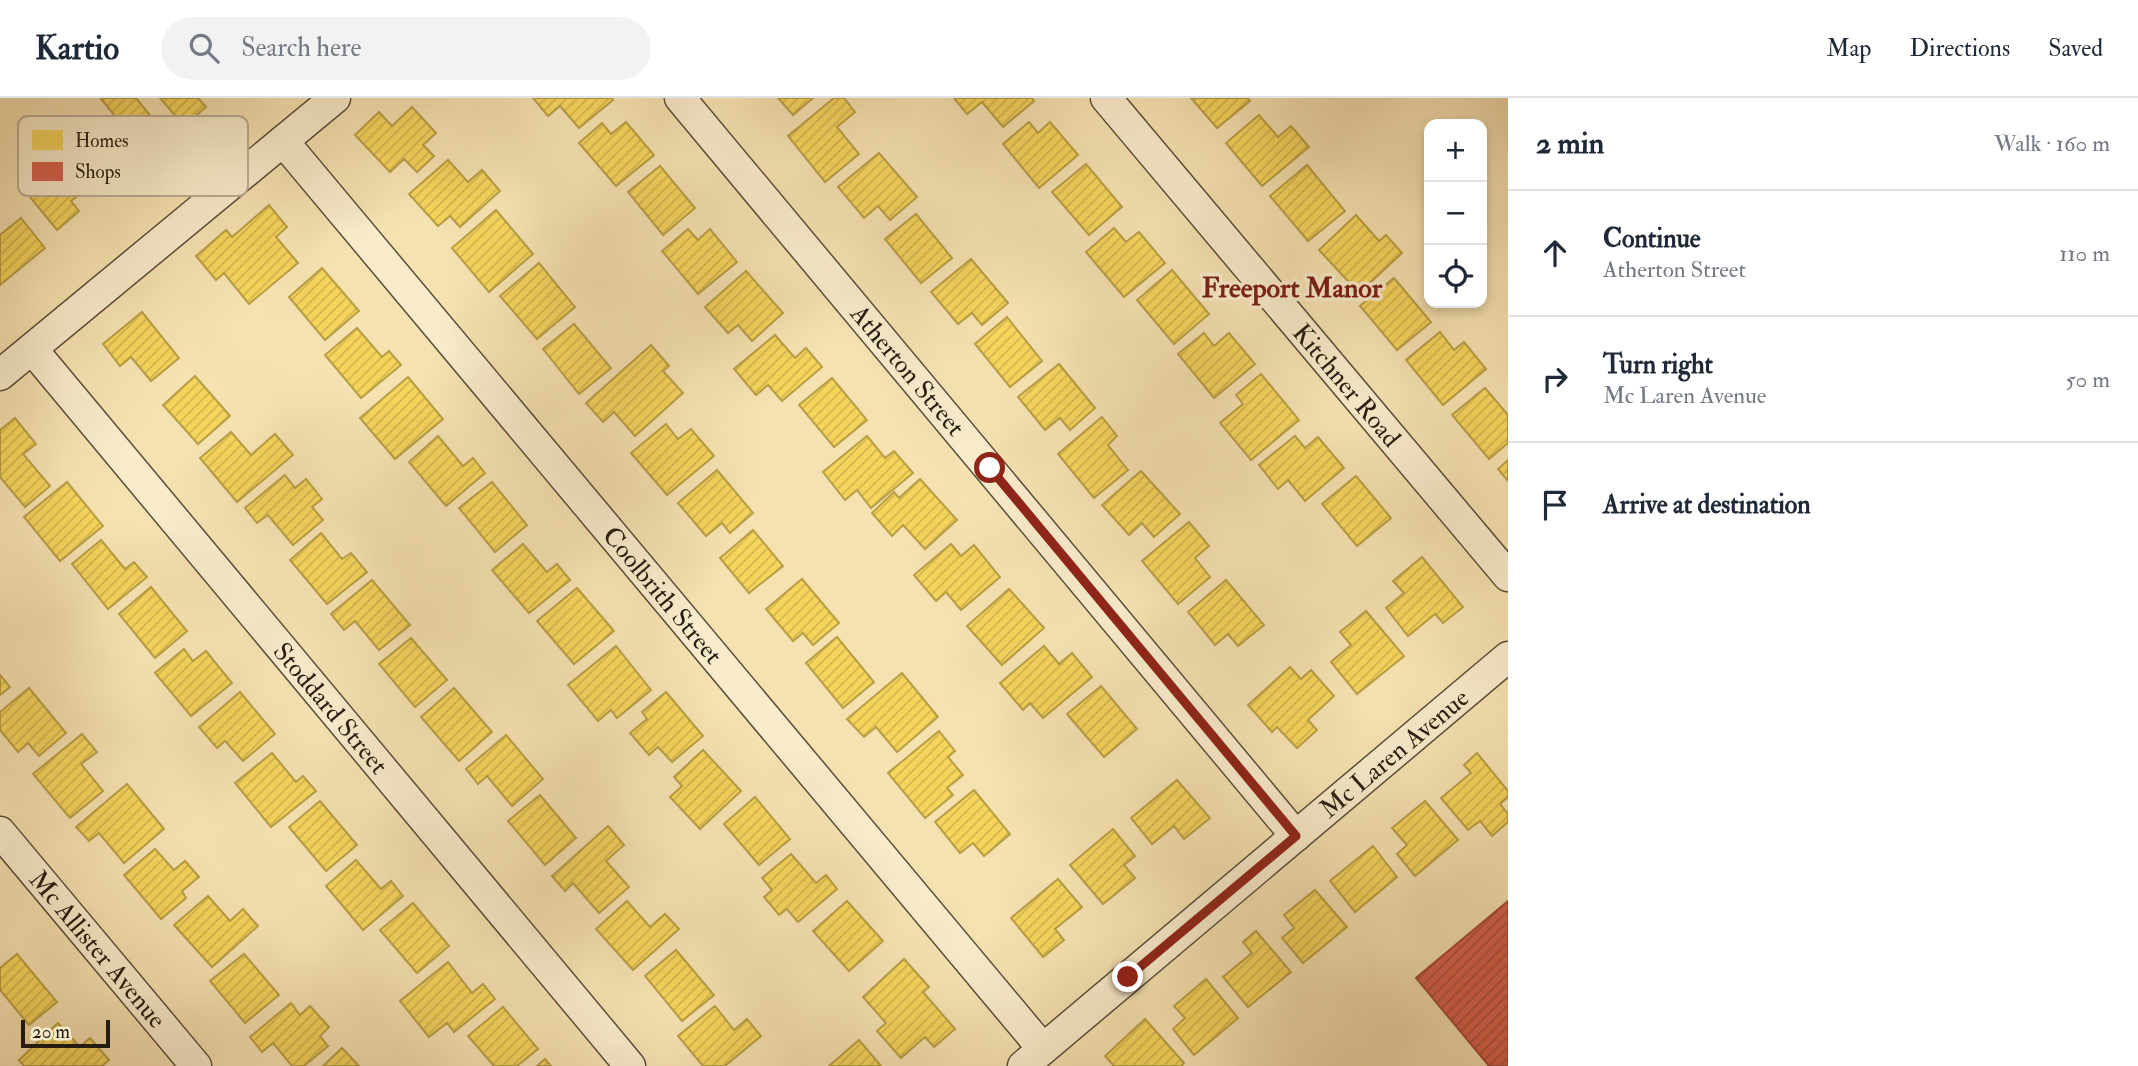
<!DOCTYPE html>
<meta charset="utf-8">
<style>
:root{--surface:#fff;--page:#f2f2f3;--text:#1f2937;--muted:#747a83;--line:#e0e1e3}
body{margin:0;font-family:"IM FELL Double Pica",serif;background:var(--page);color:var(--text)}
.controls{position:absolute;right:21px;top:21px;display:grid;overflow:hidden;border-radius:14px;box-shadow:0 4px 10px #0003}
.controls button{width:63px;height:63px;display:grid;place-items:center;padding:0;border:0;border-bottom:2px solid var(--line);background:var(--surface);color:var(--text);font:35px sans-serif}
.scale{position:absolute;left:21px;bottom:18px;width:89px;box-sizing:border-box;padding-left:7px;border:4px solid #261d10;border-top:0;font-size:19px;line-height:24px;white-space:nowrap;color:#261d10;-webkit-text-stroke:5px #f9eccc;paint-order:stroke}
.stop{position:absolute;width:21px;height:21px;margin:-16px;border:5px solid #8f2418;border-radius:50%;background:#fff}
.stop.end{background:#8f2418;border-color:#fff;box-shadow:0 2px 7px #0008}
.list{margin:0;padding:0;list-style:none}
h2{display:flex;justify-content:space-between;align-items:center;height:91px;margin:0;padding:0 28px;font-size:30px}
h2 small{font-size:23px;font-weight:400;color:var(--muted)}
.list li{display:grid;grid-template-columns:46px 1fr auto;gap:21px;align-items:center;box-sizing:border-box;height:126px;padding:0 28px;border-top:2px solid var(--line)}
.list b{display:block;font-size:26px;white-space:nowrap}
.list p{margin:0;font-size:23px;white-space:nowrap;color:var(--muted)}
.list em{font-size:23px;font-style:normal;color:var(--muted)}
.icon{flex:none;width:38px;height:38px;fill:none;stroke:currentColor;stroke-width:2;stroke-linecap:round;stroke-linejoin:round}
.map{position:relative;flex:none;width:1508px;height:968px;overflow:hidden}
header{display:flex;align-items:center;gap:42px;box-sizing:border-box;height:98px;padding:0 35px;background:var(--surface);border-bottom:2px solid var(--line)}
header strong{font-size:33px}
nav{display:flex;gap:38px;margin-inline-start:auto;font-size:24px}
.search{width:490px;height:63px;background:var(--page);display:flex;align-items:center;gap:18px;box-sizing:border-box;padding:0 24px;border-radius:38px;color:var(--muted);font-size:26px}
main{display:flex}
aside{flex:1;background:var(--surface)}
.map>svg:first-child{display:block}
.homes{fill:url(#homes-hatch);stroke:#b89e45;stroke-width:2}
.shops{fill:url(#shops-hatch);stroke:#a14c3b;stroke-width:2}
.lines{fill:none;stroke-linecap:round;stroke-linejoin:round}
.minor-casing{stroke:#5a4e38;stroke-width:33}
.minor{stroke:#f9eccc;stroke-width:30}
.route{stroke:#8f2418;stroke-width:9}
.labels{text-anchor:middle;stroke-width:7;stroke-linejoin:round;paint-order:stroke}
.street-label{font-size:26px;fill:#261d10;stroke:#f9eccc}
.neighbourhood-label{font-size:28px;font-weight:bold;fill:#7a1f14;stroke:#f9eccc}
.key{fill:#f9eccc;stroke:#baae94;stroke-width:2}
.key-label{font-size:19px;fill:#261d10}
</style>
<header>
<strong>Kartio</strong>
<div class="search"><svg class="icon" aria-label="search" viewBox="0 0 24 24"><circle cx="10" cy="10" r="6"/><path d="M15 15l6 6"/></svg>Search here</div>
<nav><a>Map</a><a>Directions</a><a>Saved</a></nav>
</header>
<main>
<div class="map">
<svg width="1508" height="968" viewBox="0 0 1508 968">
<defs>
<pattern id="homes-hatch" width="6" height="6" patternUnits="userSpaceOnUse" patternTransform="scale(1.75)"><rect width="6" height="6" fill="#f6d55c"/><path d="M-1 1l2-2M0 6l6-6M5 7l2-2" fill="none" stroke="#d3b64f"/></pattern>
<pattern id="shops-hatch" width="6" height="6" patternUnits="userSpaceOnUse" patternTransform="scale(1.75)"><rect width="6" height="6" fill="#d6604d"/><path d="M-1 1l2-2M0 6l6-6M5 7l2-2" fill="none" stroke="#ad4f3f"/></pattern>
</defs>
<rect width="100%" height="100%" fill="#f6e2b1"/>
<filter id="stains"><feTurbulence type="fractalNoise" baseFrequency=".00286" numOctaves="4"/><feColorMatrix values="0 0 0 0 .2 0 0 0 0 .09 0 0 0 0 .02 0 0 0 .5 -.17"/></filter>
<radialGradient id="worn" r=".72"><stop offset=".6" stop-color="#630" stop-opacity="0"/><stop offset="1" stop-color="#630" stop-opacity=".3"/></radialGradient>
<!-- homes -->
<g class="homes">
<polygon points="102,0 136,0 169,41 121,81 96,51 124,29 101,1"/>
<polygon points="160,0 198,0 206,9 184,28"/>
<polygon points="533,0 612,0 613,2 579,30 560,8 548,18"/>
<polygon points="778,0 813,0 793,17"/>
<polygon points="834,0 844,0 855,14 837,29 859,56 825,84 788,38"/>
<polygon points="954,0 1032,0 1034,3 1003,29 982,4 967,16"/>
<polygon points="1191,0 1248,0 1250,3 1217,30"/>
<polygon points="412,9 436,35 423,47 434,58 417,74 404,61 390,74 355,37 379,14 392,28"/>
<polygon points="1259,17 1278,39 1291,28 1309,49 1262,88 1226,45"/>
<polygon points="626,24 654,57 616,88 579,45 602,25 611,36"/>
<polygon points="1029,24 1038,35 1050,24 1078,57 1039,90 1003,46"/>
<polygon points="73,55 96,84 71,103 79,113 57,132 25,93"/>
<polygon points="879,55 917,99 890,122 878,108 864,120 838,89"/>
<polygon points="448,62 468,84 482,72 500,93 460,129 450,118 438,128 409,96"/>
<polygon points="1086,66 1122,109 1089,137 1052,94"/>
<polygon points="1307,67 1345,113 1308,143 1270,98"/>
<polygon points="660,68 695,110 663,137 628,94"/>
<polygon points="269,107 287,129 276,139 298,165 249,206 224,175 216,182 196,158 226,132 232,139"/>
<polygon points="496,112 533,156 489,194 452,150"/>
<polygon points="916,116 952,160 921,185 885,141"/>
<polygon points="1356,117 1379,143 1386,137 1402,155 1359,195 1319,152"/>
<polygon points="21,120 45,150 0,187 0,137"/>
<polygon points="1114,130 1126,144 1139,134 1165,165 1124,199 1086,154"/>
<polygon points="688,131 698,142 710,131 737,164 698,196 662,153"/>
<polygon points="971,161 1008,205 982,227 972,215 958,226 931,194"/>
<polygon points="539,165 575,209 537,241 500,198"/>
<polygon points="322,170 359,213 325,242 289,199"/>
<polygon points="1172,172 1209,216 1174,246 1137,202"/>
<polygon points="746,173 783,215 752,243 738,227 728,235 705,209"/>
<polygon points="1394,180 1431,224 1397,252 1360,208"/>
<polygon points="142,214 179,260 151,283 131,259 120,268 103,246"/>
<polygon points="1007,219 1042,263 1010,289 975,246"/>
<polygon points="574,226 611,270 579,296 543,251"/>
<polygon points="357,230 382,259 389,253 401,267 361,300 325,257"/>
<polygon points="1440,234 1454,252 1464,244 1486,271 1443,307 1406,262"/>
<polygon points="1204,235 1214,248 1229,235 1255,266 1214,300 1178,256"/>
<polygon points="775,237 795,260 806,250 822,269 782,303 768,287 756,297 734,271"/>
<polygon points="651,247 669,268 663,273 683,295 635,338 614,314 603,324 586,305"/>
<polygon points="1059,266 1095,310 1070,332 1060,320 1045,332 1018,299"/>
<polygon points="1261,276 1299,322 1251,362 1220,325 1243,306 1236,297"/>
<polygon points="195,278 230,318 198,346 163,307"/>
<polygon points="408,279 443,321 395,361 360,320"/>
<polygon points="832,280 867,322 834,349 799,307"/>
<polygon points="1485,290 1508,317 1508,345 1489,361 1452,317"/>
<polygon points="1102,319 1117,338 1108,347 1128,372 1094,400 1058,356"/>
<polygon points="15,320 36,346 23,356 50,388 25,409 0,379 0,332"/>
<polygon points="666,326 678,341 691,331 714,358 667,397 631,355"/>
<polygon points="231,334 251,357 275,336 293,357 237,404 200,360"/>
<polygon points="438,338 463,368 473,360 485,375 446,408 409,364"/>
<polygon points="867,338 885,360 894,353 913,375 871,410 857,392 845,402 823,374"/>
<polygon points="1295,338 1305,350 1318,339 1344,370 1305,403 1288,382 1278,391 1259,367"/>
<polygon points="1508,362 1508,383 1498,371"/>
<polygon points="717,372 753,415 730,435 722,425 706,438 678,405"/>
<polygon points="1141,373 1180,416 1154,439 1142,425 1129,437 1102,407"/>
<polygon points="285,377 295,390 306,381 322,401 312,409 323,422 293,447 268,417 257,425 245,410"/>
<polygon points="1356,378 1391,420 1357,448 1322,406"/>
<polygon points="920,381 957,422 925,451 903,427 892,438 872,415 894,394 899,400"/>
<polygon points="67,384 103,428 60,463 24,419"/>
<polygon points="492,384 527,427 495,454 459,410"/>
<polygon points="1189,424 1209,448 1195,460 1210,479 1178,506 1142,463"/>
<polygon points="753,432 783,468 749,495 720,460"/>
<polygon points="321,435 342,461 351,455 367,474 327,506 290,462"/>
<polygon points="101,442 125,471 134,464 147,479 108,511 72,466"/>
<polygon points="523,446 547,474 557,466 570,482 529,515 492,472"/>
<polygon points="951,446 961,458 974,447 1000,479 961,512 946,494 936,503 914,477"/>
<polygon points="1422,459 1463,509 1443,525 1435,516 1408,538 1386,510 1404,495 1393,483"/>
<polygon points="802,481 839,525 813,547 803,535 793,543 766,511"/>
<polygon points="372,482 410,527 379,552 355,523 344,532 331,516"/>
<polygon points="1226,482 1264,527 1238,548 1228,536 1215,547 1188,514"/>
<polygon points="151,489 187,533 155,560 119,516"/>
<polygon points="577,490 614,533 574,566 537,523"/>
<polygon points="1009,491 1044,530 1002,567 967,528"/>
<polygon points="1366,513 1404,558 1357,596 1331,564 1351,547 1340,534"/>
<polygon points="837,539 874,584 843,610 806,565"/>
<polygon points="411,540 447,582 415,609 379,566"/>
<polygon points="616,548 651,592 617,620 611,612 598,623 568,587"/>
<polygon points="1044,548 1059,566 1072,555 1092,579 1043,620 1030,605 1023,612 1000,585"/>
<polygon points="184,551 193,563 206,553 232,585 191,618 155,575"/>
<polygon points="1290,569 1301,581 1311,572 1334,598 1308,622 1317,632 1297,650 1277,629 1272,634 1248,607"/>
<polygon points="902,575 938,619 897,654 876,629 864,639 847,621"/>
<polygon points="0,577 10,589 0,597"/>
<polygon points="1101,588 1137,631 1104,659 1067,616"/>
<polygon points="29,590 66,635 39,658 28,645 18,654 0,632 0,614"/>
<polygon points="454,590 492,634 459,663 421,619"/>
<polygon points="240,594 275,636 243,663 225,643 217,650 199,629"/>
<polygon points="666,594 703,638 672,664 658,649 649,657 630,635 647,621 642,614"/>
<polygon points="939,633 955,653 948,659 963,677 947,690 953,697 925,720 888,675"/>
<polygon points="82,636 97,654 81,666 103,693 70,720 33,676"/>
<polygon points="506,637 543,681 512,708 487,678 478,686 466,671"/>
<polygon points="703,652 741,693 700,731 670,699 682,688 674,679"/>
<polygon points="272,655 296,684 303,678 316,693 271,729 235,685"/>
<polygon points="1477,655 1508,693 1508,699 1500,706 1508,716 1508,724 1492,738 1480,723 1468,732 1441,700 1471,675 1464,667"/>
<polygon points="1177,682 1210,720 1184,741 1174,728 1152,746 1131,720"/>
<polygon points="127,686 164,731 124,765 99,735 89,743 76,729"/>
<polygon points="974,692 1010,736 984,758 973,745 960,755 935,724"/>
<polygon points="540,697 576,740 545,767 508,723"/>
<polygon points="755,699 790,741 759,767 724,726"/>
<polygon points="320,703 357,747 326,773 289,729"/>
<polygon points="1425,703 1458,742 1415,778 1397,756 1407,747 1392,730"/>
<polygon points="608,728 624,747 606,763 629,789 599,815 573,785 565,793 552,778"/>
<polygon points="1113,731 1135,758 1124,767 1135,780 1103,806 1070,767"/>
<polygon points="1373,748 1397,779 1355,814 1330,783"/>
<polygon points="155,751 174,772 185,763 199,779 182,793 186,800 161,821 124,777"/>
<polygon points="791,756 816,785 826,777 837,791 798,824 787,811 779,817 764,799 772,792 762,780"/>
<polygon points="356,762 381,791 391,783 403,798 363,832 326,788"/>
<polygon points="1058,781 1082,809 1055,831 1064,842 1043,859 1011,820"/>
<polygon points="1315,792 1347,829 1303,865 1282,840 1294,830 1284,817"/>
<polygon points="208,798 230,823 243,811 258,828 212,869 174,827"/>
<polygon points="627,803 650,829 665,816 679,831 633,872 596,831"/>
<polygon points="847,803 883,843 849,873 813,833"/>
<polygon points="413,805 449,848 417,875 380,832"/>
<polygon points="1256,833 1291,874 1248,909 1223,879 1252,855 1243,844"/>
<polygon points="676,852 714,897 682,923 645,878"/>
<polygon points="17,856 57,904 29,927 0,892 0,870"/>
<polygon points="244,856 279,897 245,925 210,883"/>
<polygon points="904,861 929,889 923,894 955,931 934,949 925,939 901,960 877,933 886,925 863,899"/>
<polygon points="448,864 472,895 483,886 495,901 454,934 447,925 429,939 400,903"/>
<polygon points="1206,881 1238,920 1194,957 1173,931 1185,920 1174,908"/>
<polygon points="291,905 300,917 310,908 329,929 320,938 328,948 304,968 292,968 273,945 262,954 250,939"/>
<polygon points="715,908 734,932 747,921 761,938 725,968 703,968 678,938"/>
<polygon points="503,909 538,951 517,968 494,968 468,938"/>
<polygon points="1145,921 1184,965 1181,968 1114,968 1105,958"/>
<polygon points="58,925 80,949 90,940 109,962 102,968 24,968 19,962"/>
<polygon points="859,942 881,968 829,968"/>
<polygon points="342,950 359,968 323,968"/>
<polygon points="545,961 551,968 537,968"/>
</g>
<!-- shops -->
<polygon class="shops" points="1508,803 1508,968 1489,968 1416,880"/>
<g class="lines">
<!-- minor casing -->
<g class="minor-casing">
<g id="minor">
<polyline points="680,0 1296,738"/>
<polyline points="1106,0 1508,478"/>
<polyline points="283,43 1043,951"/>
<polyline points="32,251 630,968"/>
<polyline points="0,277 335,0"/>
<polyline points="0,734 196,968"/>
<polyline points="1023,968 1508,559"/>
</g>
</g>
<!-- minor -->
<use href="#minor" class="minor"/>
</g>
<g class="lines">
<!-- route -->
<polyline class="route" points="990,370 1296,738 1128,879"/>
</g>
<g class="labels">
<!-- street labels -->
<g class="street-label">
<text transform="translate(908 272) rotate(50)" y="9">Atherton Street</text>
<text transform="translate(1347 287) rotate(50)" y="9">Kitchner Road</text>
<text transform="translate(663 497) rotate(50)" y="9">Coolbrith Street</text>
<text transform="translate(331 610) rotate(50)" y="9">Stoddard Street</text>
<text transform="translate(1394 655) rotate(-40)" y="9">Mc Laren Avenue</text>
<text transform="translate(98 851) rotate(50)" y="9">Mc Allister Avenue</text>
</g>
<!-- neighbourhood labels -->
<g class="neighbourhood-label">
<text x="1292" y="199">Freeport Manor</text>
</g>
</g>
<!-- legend -->
<rect x="18" y="18" width="230" height="80" rx="10" class="key"/>
<rect x="32" y="32" width="31" height="20" fill="#f6d55c"/>
<rect x="32" y="64" width="31" height="19" fill="#d6604d"/>
<g class="key-label">
<text x="75" y="49">Homes</text>
<text x="75" y="80">Shops</text>
</g>
<rect width="100%" height="100%" filter="url(#stains)"/>
<rect width="100%" height="100%" fill="url(#worn)"/>
</svg>
<div class="controls">
<button>+</button>
<button>−</button>
<button><svg class="icon" aria-label="locate" viewBox="0 0 24 24"><circle cx="12" cy="12" r="6"/><path d="M12 2v4M12 18v4M2 12h4M18 12h4"/></svg></button>
</div>
<div class="scale">20 m</div>
<div class="stop" style="left:990px;top:370px"></div>
<div class="stop end" style="left:1128px;top:879px"></div>
</div>
<aside>
<h2>2 min<small>Walk · 160 m</small></h2>
<ul class="list">
<li><svg class="icon" aria-label="ahead" viewBox="0 0 24 24"><path d="M12 20V5M6 11l6-6 6 6"/></svg><div><b>Continue</b><p>Atherton Street</p></div><em>110 m</em></li>
<li><svg class="icon" aria-label="right" viewBox="0 0 24 24"><path d="M7 20v-9h11M14 6l5 5-5 5"/></svg><div><b>Turn right</b><p>Mc Laren Avenue</p></div><em>50 m</em></li>
<li><svg class="icon" aria-label="arrive" viewBox="0 0 24 24"><path d="M6 21V4h12l-3 4 3 4H6"/></svg><div><b>Arrive at destination</b></div></li>
</ul>
</aside>
</main>
